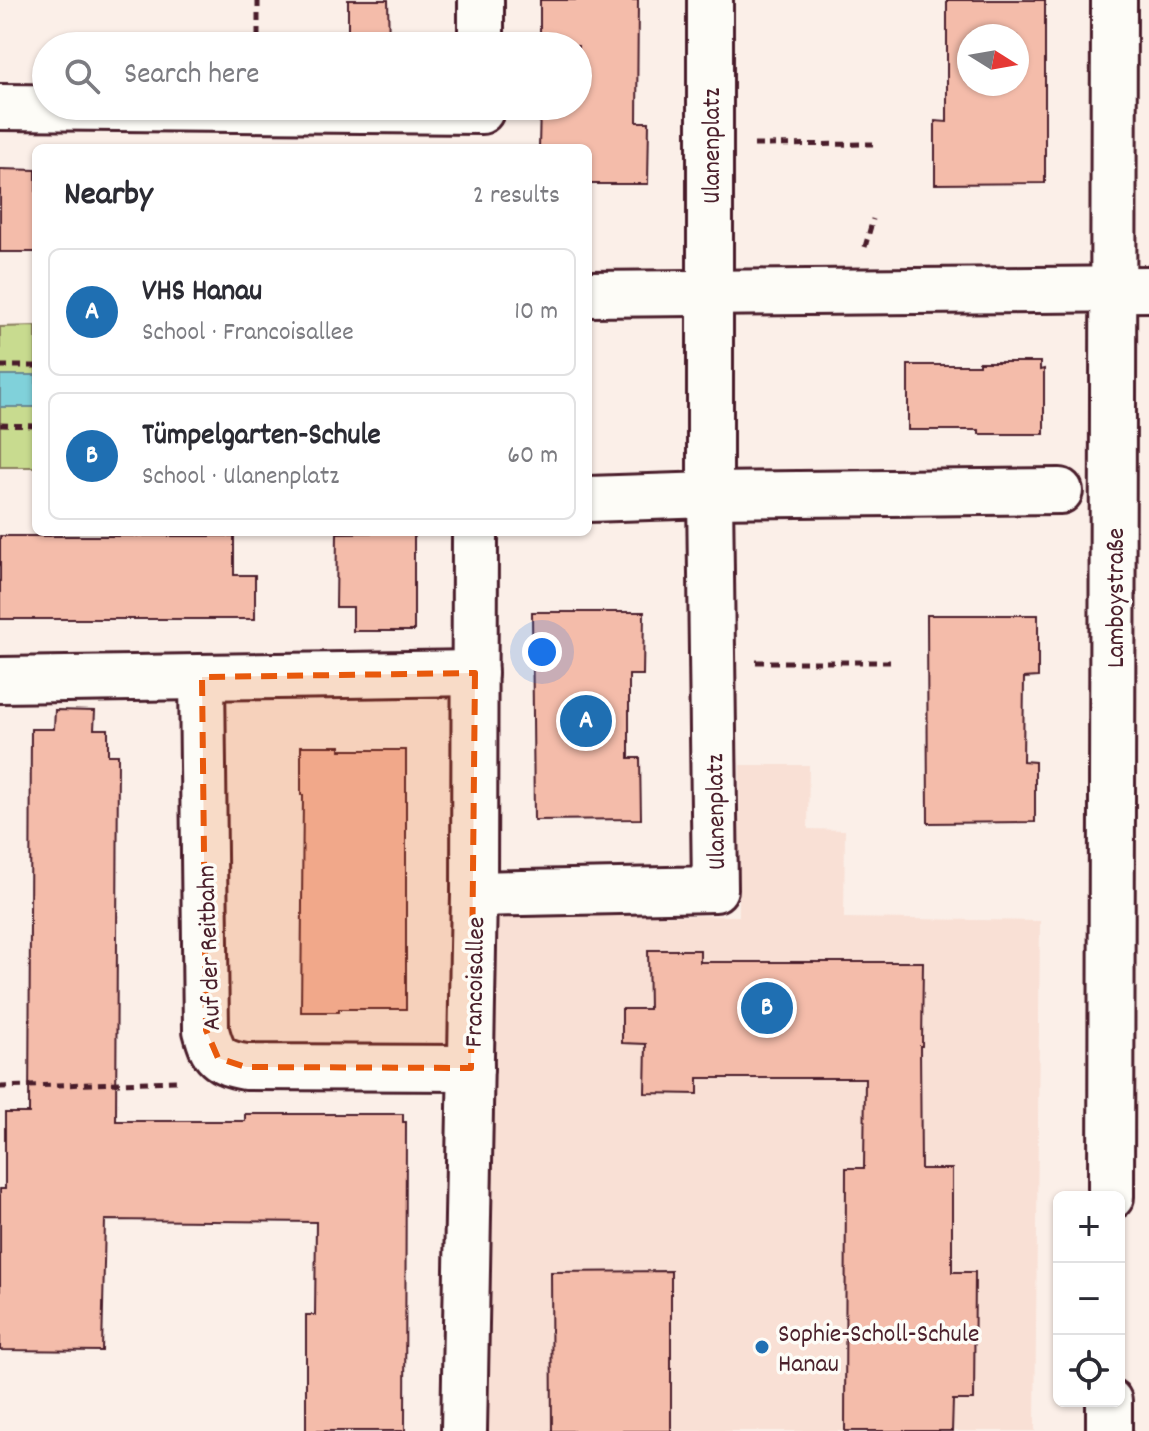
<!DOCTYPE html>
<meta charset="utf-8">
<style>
:root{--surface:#fff;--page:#f2f2f3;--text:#2b2b33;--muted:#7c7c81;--line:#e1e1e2;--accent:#1f6fb2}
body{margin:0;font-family:Dekko,sans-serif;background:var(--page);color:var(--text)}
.controls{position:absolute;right:24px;bottom:24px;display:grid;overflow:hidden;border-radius:12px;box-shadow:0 2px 6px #0004}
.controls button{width:72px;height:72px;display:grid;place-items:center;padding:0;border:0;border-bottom:2px solid var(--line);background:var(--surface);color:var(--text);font:40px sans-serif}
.compass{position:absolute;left:957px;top:24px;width:72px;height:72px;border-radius:50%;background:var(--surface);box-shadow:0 2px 6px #0004;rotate:101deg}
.you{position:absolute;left:542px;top:652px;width:28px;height:28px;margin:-20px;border:6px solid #fff;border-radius:50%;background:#1a73e8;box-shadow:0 0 0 12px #1a73e833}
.badge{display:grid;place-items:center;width:52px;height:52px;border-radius:50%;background:var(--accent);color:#fff;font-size:26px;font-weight:700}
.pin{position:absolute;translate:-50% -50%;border:4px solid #fff;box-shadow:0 2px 8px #0006}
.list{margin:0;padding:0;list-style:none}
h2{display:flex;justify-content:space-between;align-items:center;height:104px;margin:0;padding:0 32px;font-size:34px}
h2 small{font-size:26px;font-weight:400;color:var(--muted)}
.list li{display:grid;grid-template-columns:52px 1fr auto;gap:24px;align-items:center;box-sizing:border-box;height:128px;margin:0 16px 16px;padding:0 16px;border:2px solid var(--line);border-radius:12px}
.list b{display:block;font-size:30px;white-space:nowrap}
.list p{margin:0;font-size:26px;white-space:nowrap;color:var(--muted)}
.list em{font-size:26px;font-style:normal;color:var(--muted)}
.icon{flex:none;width:44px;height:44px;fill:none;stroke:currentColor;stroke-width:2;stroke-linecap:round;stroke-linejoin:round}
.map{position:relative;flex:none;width:1149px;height:1431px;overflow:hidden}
.search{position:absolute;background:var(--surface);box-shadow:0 2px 6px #0004;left:32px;top:32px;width:560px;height:88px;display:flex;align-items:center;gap:20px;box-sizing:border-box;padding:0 28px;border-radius:44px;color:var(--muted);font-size:30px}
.panel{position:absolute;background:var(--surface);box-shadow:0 2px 6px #0004;left:32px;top:144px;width:560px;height:392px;border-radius:12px}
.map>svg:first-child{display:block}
.built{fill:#f9e0d5}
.green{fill:#c8db8f;stroke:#897d5d;stroke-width:2}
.water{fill:#80d1da;stroke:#6a8a94;stroke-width:2}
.building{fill:#f4bcaa;stroke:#4a1f2b;stroke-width:2;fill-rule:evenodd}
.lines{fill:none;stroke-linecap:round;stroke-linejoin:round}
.minor-casing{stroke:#4a1f2b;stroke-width:50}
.major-casing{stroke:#4a1f2b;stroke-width:50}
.path{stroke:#4a1f2b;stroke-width:5;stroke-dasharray:8 6;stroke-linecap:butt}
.minor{stroke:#fdfcf7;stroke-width:44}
.major{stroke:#fdfcf7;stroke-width:44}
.marked{fill:#e8590c;fill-opacity:0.2;stroke:#e8590c;stroke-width:6;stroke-dasharray:16 10;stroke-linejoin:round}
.poi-dot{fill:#1f6fb2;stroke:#fdfcf7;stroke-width:3}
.labels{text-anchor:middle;stroke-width:7;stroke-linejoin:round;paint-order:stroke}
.street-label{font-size:26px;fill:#4a1f2b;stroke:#fdfcf7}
.poi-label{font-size:26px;fill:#4a1f2b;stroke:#fdfcf7;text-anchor:start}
</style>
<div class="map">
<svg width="1149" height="1431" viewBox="0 0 1149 1431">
<rect width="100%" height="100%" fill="#fbefe8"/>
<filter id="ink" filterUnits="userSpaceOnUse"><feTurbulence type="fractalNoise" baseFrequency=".0125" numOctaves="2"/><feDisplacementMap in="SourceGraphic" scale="16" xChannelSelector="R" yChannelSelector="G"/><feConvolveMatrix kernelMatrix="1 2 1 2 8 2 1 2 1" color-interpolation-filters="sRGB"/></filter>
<g filter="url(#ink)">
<!-- built -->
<polygon class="built" points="740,765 809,765 808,829 845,830 844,918 1040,921 1035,1431 485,1431 492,1262 495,914 739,916"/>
<!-- green -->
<polygon class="green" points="36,326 36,467 0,467 0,327"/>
<!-- water -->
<rect class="water" x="0" y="375" width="36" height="32"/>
<!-- building -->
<g class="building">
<polygon points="348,0 388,0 389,46 348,46"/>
<polygon points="540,0 638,0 637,122 649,122 648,184 588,184 588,148 539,148 540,106 578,106 578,46 540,46"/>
<path d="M947,0h98v183l-110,1v-63l12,1zM969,36h48v48h-48z"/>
<polygon points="0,169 36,170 36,252 0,252"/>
<polygon points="979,362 1040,362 1040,370 1044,369 1044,434 979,434 979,430 908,430 908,365 979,365"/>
<polygon points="414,532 414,631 353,631 353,607 336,607 337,533"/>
<polygon points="0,536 234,536 234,575 255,575 255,619 0,619"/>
<polygon points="532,612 644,612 643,675 629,675 629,758 640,758 641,819 534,820"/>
<polygon points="927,615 1038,615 1038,677 1024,678 1023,761 1035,762 1035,822 928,823"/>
<polygon points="55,710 95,711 94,729 108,729 108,755 118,755 116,1121 245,1121 245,1114 403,1114 403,1122 406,1122 405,1431 306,1431 306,1315 315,1315 316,1222 105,1220 102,1351 0,1350 0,1189 5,1189 5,1113 29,1113 31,729 54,729"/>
<polygon points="301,746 340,746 340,750 406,750 406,1009 339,1009 339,1012 301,1012 303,795 301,795"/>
<polygon points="648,950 700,950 700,962 923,962 922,1046 920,1046 921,1169 952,1169 952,1272 975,1272 974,1400 953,1400 952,1431 845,1431 846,1168 864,1168 865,1078 698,1078 698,1094 645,1093 646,1044 622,1043 622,1009 649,1009"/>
<polygon points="671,1271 671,1431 552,1431 551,1272"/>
</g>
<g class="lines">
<!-- minor casing -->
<g class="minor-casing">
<g id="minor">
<polyline points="481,0 481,46"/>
<polyline points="0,107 481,111"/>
<polyline points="588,294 1149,289"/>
<polyline points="588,499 710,495 1060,491"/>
<path d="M202,677l4,353c7,27 12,32 40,37l225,1"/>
<polyline points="0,680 475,673"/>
<polyline points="474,894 715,889 710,495 710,0"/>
<polyline points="464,1431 474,894 475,532"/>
</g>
</g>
<!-- major casing -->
<g class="major-casing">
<g id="major">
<polyline points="1111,1197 1114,0"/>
<polyline points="1109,1431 1109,1401"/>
</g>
</g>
<!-- path -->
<g class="path">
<polyline points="258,0 258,46"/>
<polyline points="754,145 873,144"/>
<polyline points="865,247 873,219"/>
<polyline points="0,366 36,366"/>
<polyline points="0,425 36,426"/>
<polyline points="756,662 890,662"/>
<polyline points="0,1087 178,1081"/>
</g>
<!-- minor -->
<use href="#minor" class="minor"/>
<!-- major -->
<use href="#major" class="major"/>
</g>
</g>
<!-- marked area -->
<path class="marked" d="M475,673l-4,395 -225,-1 -28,-9 -12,-28 -4,-353z"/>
<!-- markers -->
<circle class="poi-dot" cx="762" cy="1347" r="8"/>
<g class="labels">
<!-- street labels -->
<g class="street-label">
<text transform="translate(710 146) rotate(-90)" y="9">Ulanenplatz</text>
<text transform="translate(1114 598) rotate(-90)" y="9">Lamboystraße</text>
<text transform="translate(714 812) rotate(-91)" y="9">Ulanenplatz</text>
<text transform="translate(207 948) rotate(-92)" y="9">Auf der Reitbahn</text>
<text transform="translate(473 982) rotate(-89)" y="9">Francoisallee</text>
</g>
<!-- poi labels -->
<g class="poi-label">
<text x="778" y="1341">Sophie-Scholl-Schule<tspan x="778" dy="30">Hanau</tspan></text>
</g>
</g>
</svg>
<div class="controls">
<button>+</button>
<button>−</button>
<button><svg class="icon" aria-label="locate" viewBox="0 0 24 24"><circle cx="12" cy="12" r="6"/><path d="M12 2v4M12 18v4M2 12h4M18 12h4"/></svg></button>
</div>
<svg class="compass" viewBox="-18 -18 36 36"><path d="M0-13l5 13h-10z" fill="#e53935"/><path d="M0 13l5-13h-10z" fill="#7c7c81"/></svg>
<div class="you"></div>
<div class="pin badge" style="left:586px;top:721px">A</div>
<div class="pin badge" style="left:767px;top:1008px">B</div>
<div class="search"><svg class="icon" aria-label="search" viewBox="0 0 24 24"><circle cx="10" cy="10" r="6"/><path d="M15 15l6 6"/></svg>Search here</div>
<section class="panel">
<h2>Nearby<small>2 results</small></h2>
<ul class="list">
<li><span class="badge">A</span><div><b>VHS Hanau</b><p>School · Francoisallee</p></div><em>10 m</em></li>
<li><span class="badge">B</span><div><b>Tümpelgarten-Schule</b><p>School · Ulanenplatz</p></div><em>60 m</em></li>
</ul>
</section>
</div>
